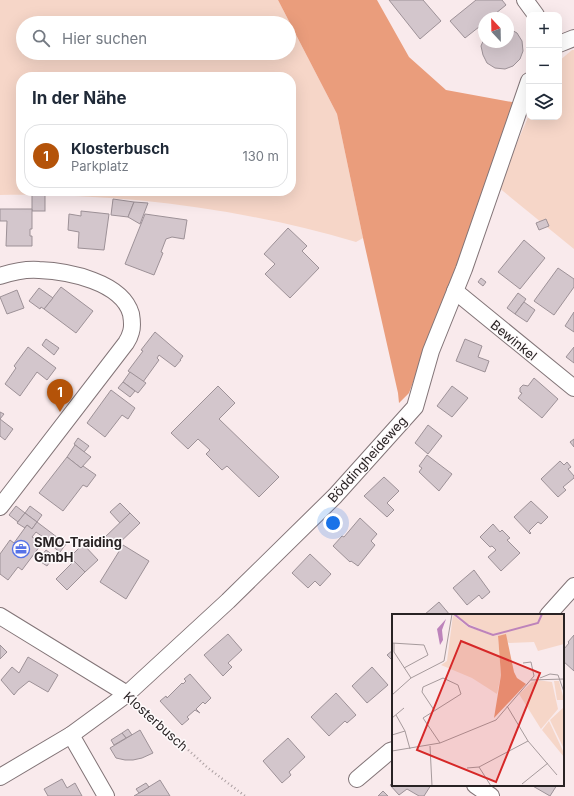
<!DOCTYPE html>
<html lang="de">
<meta charset="utf-8">
<style>
:root{--surface:#fff;--page:#f2f2f3;--text:#1f2937;--muted:#747a83;--line:#e0e1e3;--accent:#b45309}
body{margin:0;font-family:Inter,sans-serif;background:var(--page);color:var(--text)}
.controls{position:absolute;right:12px;top:12px;display:grid;overflow:hidden;border-radius:8px;box-shadow:0 4px 16px #0002}
.controls button{width:36px;height:36px;display:grid;place-items:center;padding:0;border:0;border-bottom:1px solid var(--line);background:var(--surface);color:var(--text);font:20px sans-serif}
.compass{position:absolute;left:478px;top:12px;width:36px;height:36px;border-radius:50%;background:var(--surface);box-shadow:0 4px 16px #0002;rotate:338deg}
.you{position:absolute;left:333px;top:523px;width:14px;height:14px;margin:-10px;border:3px solid #fff;border-radius:50%;background:#1a73e8;box-shadow:0 0 0 6px #1a73e833}
.badge{display:grid;place-items:center;width:26px;height:26px;border-radius:50%;background:var(--accent);color:#fff;font-size:13px;font-weight:700}
.pin{position:absolute;translate:-50% -33px;filter:drop-shadow(0 1px 2px #0008)}
.pin::after{content:'';position:absolute;top:21px;width:14px;height:12px;background:inherit;clip-path:polygon(0 0,100% 0,50% 100%)}
.list{margin:0;padding:0;list-style:none}
h2{display:flex;justify-content:space-between;align-items:center;height:52px;margin:0;padding:0 16px;font-size:17px}
h2 small{font-size:13px;font-weight:400;color:var(--muted)}
.list li{display:grid;grid-template-columns:26px 1fr auto;gap:12px;align-items:center;box-sizing:border-box;height:64px;margin:0 8px 8px;padding:0 8px;border:1px solid var(--line);border-radius:16px}
.list b{display:block;font-size:15px;white-space:nowrap}
.list p{margin:0;font-size:13px;white-space:nowrap;color:var(--muted)}
.list em{font-size:13px;font-style:normal;color:var(--muted)}
.icon{flex:none;width:22px;height:22px;fill:none;stroke:currentColor;stroke-width:2;stroke-linecap:round;stroke-linejoin:round}
.map{position:relative;flex:none;width:574px;height:796px;overflow:hidden}
.search{position:absolute;background:var(--surface);box-shadow:0 4px 16px #0002;left:16px;top:16px;width:280px;height:44px;display:flex;align-items:center;gap:10px;box-sizing:border-box;padding:0 14px;border-radius:22px;color:var(--muted);font-size:15px}
.panel{position:absolute;background:var(--surface);box-shadow:0 4px 16px #0002;left:16px;top:72px;width:280px;height:124px;border-radius:16px}
.map>svg:first-child{display:block}
.green{fill:#f6d6c8;fill-rule:evenodd}
.forest{fill:#ea9d7c}
.building{fill:#d3c6cc;stroke:#9d9197}
.lines{fill:none;stroke-linecap:round;stroke-linejoin:round}
.minor-casing{stroke:#827477;stroke-width:18}
.path{stroke:#ab9fa1;stroke-width:2.5;stroke-dasharray:1 3;stroke-linecap:butt}
.minor{stroke:#fff;stroke-width:16}
.labels{text-anchor:middle;stroke-width:3;stroke-linejoin:round;paint-order:stroke}
.street-label{font-size:13px;fill:#292324;stroke:#fefafb}
.poi-label{font-size:13px;font-weight:bold;fill:#292324;stroke:#fefafb;text-anchor:start}
.inset-river{fill:none;stroke:#bd83bb;stroke-width:2}
.inset-road{fill:none;stroke:#a69a9c;stroke-width:1}
.view{fill:#d62828;fill-opacity:0.15;stroke:#d62828;stroke-width:2}
.inset-edge{fill:none;stroke:#292324;stroke-width:2}
</style>
<div class="map">
<svg width="574" height="796" viewBox="0 0 574 796">
<rect width="100%" height="100%" fill="#f9eaec"/>
<!-- green -->
<g class="green">
<path d="M0,0h278l59,114 26,124 -7,4c-115,-34 -236,-49 -356,-47zM23,23h266v30h-266zM21,77h270v114h-270z"/>
<polygon points="572,50 574,50 574,249 498,187 529,115 529,117 559,117 559,61"/>
</g>
<!-- forest -->
<polygon class="forest" points="278,0 377,0 409,57 446,90 517,103 409,393 399,403 398,393 363,238 337,114"/>
<!-- building -->
<g class="building">
<polygon points="389,0 423,0 441,21 420,39"/>
<polygon points="476,0 502,0 506,5 490,18 484,18 484,23 465,38 450,21"/>
<polygon points="508,28 517,33 522,41 523,51 520,59 513,66 505,69 495,68 487,63 483,55 481,46 484,39 484,42 508,42"/>
<rect x="32" y="195" width="13" height="16"/>
<polygon points="113,199 134,202 128,217 111,215"/>
<polygon points="134,202 148,203 140,224 128,217"/>
<polygon points="0,209 32,209 32,229 30,229 30,236 32,236 32,246 6,246 7,221 0,221"/>
<polygon points="81,211 109,214 104,250 78,248 79,232 68,230 69,214 81,216"/>
<polygon points="145,214 187,220 184,239 172,237 166,239 161,252 163,253 154,275 125,264"/>
<polygon points="546,219 549,226 539,230 536,223"/>
<polygon points="288,228 307,246 302,251 319,268 290,298 265,274 275,264 264,254"/>
<polygon points="524,240 545,258 520,289 498,272"/>
<polygon points="558,268 574,279 574,287 554,315 534,301"/>
<polygon points="481,278 486,282 483,286 478,282"/>
<polygon points="61,287 93,311 76,333 44,309"/>
<polygon points="39,288 53,298 44,309 41,307 40,309 29,301"/>
<polygon points="17,290 24,308 7,314 0,297"/>
<polygon points="518,293 526,299 515,314 507,308"/>
<polygon points="524,302 535,310 527,322 515,314"/>
<polygon points="574,312 574,332 565,326"/>
<polygon points="155,332 183,356 180,360 181,360 175,367 159,355 157,358 159,360 143,382 128,371 143,351 141,350"/>
<polygon points="46,339 59,348 54,355 42,345"/>
<polygon points="465,339 482,346 478,357 489,361 485,372 456,361"/>
<polygon points="28,347 56,368 47,380 37,372 20,396 5,384 16,368 14,366"/>
<polygon points="574,347 574,363 566,357"/>
<polygon points="130,372 146,383 138,393 123,382"/>
<polygon points="534,378 558,399 542,418 518,398 522,393 520,392 520,388 523,385 528,386"/>
<polygon points="123,382 135,391 130,397 118,388"/>
<polygon points="218,386 235,403 219,419 279,477 259,497 227,466 222,470 206,454 210,450 198,439 188,449 171,433"/>
<polygon points="452,386 468,398 452,417 437,406"/>
<polygon points="111,390 135,408 128,419 122,415 105,437 87,423"/>
<polygon points="0,412 4,414 0,419 13,429 5,440 0,436"/>
<polygon points="428,425 442,436 428,454 415,443"/>
<polygon points="78,438 89,446 84,452 74,444"/>
<polygon points="574,439 574,447 570,442"/>
<polygon points="75,445 91,457 81,468 67,457"/>
<polygon points="427,455 452,474 439,491 419,472 422,468 419,466"/>
<polygon points="67,457 81,468 83,466 96,475 87,487 83,485 63,511 39,493"/>
<polygon points="560,461 564,465 567,462 571,467 568,469 574,476 574,478 563,487 566,490 558,497 541,479"/>
<polygon points="384,477 399,491 387,503 394,510 387,517 364,496"/>
<polygon points="531,501 548,517 541,524 538,522 529,531 531,533 530,534 514,517"/>
<polygon points="120,503 130,513 120,523 110,512"/>
<polygon points="16,506 25,513 18,522 9,515"/>
<polygon points="30,506 42,515 37,522 25,513"/>
<polygon points="25,513 37,522 32,529 27,525 25,528 17,523"/>
<polygon points="130,513 140,523 113,549 103,539"/>
<polygon points="360,518 377,534 371,541 375,545 358,566 351,561 350,562 333,546 342,536 344,537"/>
<polygon points="37,522 66,544 60,552 41,538 43,537 36,532 32,537 35,539 34,541 40,546 22,570 18,567 8,580 0,574 0,554 10,540 14,543 27,525 32,529"/>
<polygon points="493,524 500,532 502,530 510,538 507,540 520,553 501,571 488,557 496,550 492,546 490,547 480,537"/>
<polygon points="83,544 98,560 85,572 70,557"/>
<polygon points="123,545 149,561 126,599 100,582"/>
<polygon points="46,550 54,556 47,566 38,560"/>
<polygon points="310,554 331,574 320,586 315,581 308,588 292,573"/>
<polygon points="74,561 85,572 67,590 56,579"/>
<polygon points="474,570 490,592 482,599 479,595 467,605 453,588"/>
<polygon points="439,602 450,615 424,615"/>
<polygon points="228,634 242,650 228,663 232,667 223,676 204,655"/>
<polygon points="574,635 574,671 563,661 563,648 564,649 569,643 568,642"/>
<polygon points="0,645 7,652 0,659"/>
<polygon points="393,650 393,661 387,655"/>
<polygon points="28,657 58,675 48,692 29,681 18,690 14,695 1,680 12,667 19,673"/>
<polygon points="372,667 388,685 367,703 352,686"/>
<polygon points="190,674 211,698 205,704 203,702 196,709 200,713 195,710 187,717 189,719 182,725 160,701 166,696 167,698 182,683 183,684 186,681 184,679"/>
<polygon points="336,693 356,715 347,723 345,721 329,736 311,717"/>
<polygon points="128,729 132,735 126,738 122,733"/>
<polygon points="140,730 153,753 142,758 133,760 125,760 116,758 110,748"/>
<polygon points="122,733 126,738 114,745 111,740"/>
<polygon points="288,738 305,757 289,772 291,775 282,783 263,761"/>
<polygon points="62,779 67,788 75,783 82,796 48,796 44,789"/>
<polygon points="160,780 170,796 134,796 139,793"/>
<polygon points="393,782 393,785 431,785 424,796 419,796 407,789 399,795 390,785"/>
<polygon points="146,783 149,787 139,793 136,789"/>
<polygon points="531,785 557,785 550,796"/>
<polygon points="383,791 388,796 378,796"/>
</g>
<g class="lines">
<!-- minor casing -->
<g class="minor-casing">
<g id="minor">
<polyline points="525,0 536,15"/>
<polyline points="559,44 574,38"/>
<path d="M0,276c12,-4 26,-7 39,-6 29,1 83,12 92,44 1,6 2,12 0,18 -1,4 -3,8 -5,11l-126,164"/>
<polyline points="455,291 574,388"/>
<polyline points="548,615 574,586"/>
<polyline points="0,616 127,694"/>
<polyline points="71,735 106,796"/>
<polyline points="0,777 71,735 127,694 228,601 335,496 415,407 431,351 464,269 529,81"/>
<polyline points="357,779 390,751 393,750"/>
<polyline points="475,785 491,796"/>
</g>
</g>
<!-- path -->
<polyline class="path" points="138,704 208,768 245,796"/>
<!-- minor -->
<use href="#minor" class="minor"/>
</g>
<!-- icons -->
<defs>
<g id="office-ring" transform="scale(0.9)"><circle r="9.5" fill="#fefafb" stroke="#5673e8" stroke-width="1.5"/><path d="M-6-3h4V-5.5h4V-3h4V5H-6ZM-1-4.5V-3h2v-1.5ZM-6 0V1H6V0Z" fill="#5673e8"/></g>
</defs>
<g fill-rule="evenodd">
<use href="#office-ring" x="21" y="549"/>
</g>
<g class="labels">
<!-- street labels -->
<g class="street-label">
<text transform="translate(514 340) rotate(39)" y="5">Bewinkel</text>
<text transform="translate(367 459) rotate(-48)" y="5">Böddingheideweg</text>
<text transform="translate(156 721) rotate(42)" y="5">Klosterbusch</text>
</g>
<!-- poi labels -->
<g class="poi-label">
<text x="34" y="547">SMO-Traiding<tspan x="34" dy="15">GmbH</tspan></text>
</g>
</g>
<!-- overview -->
<g transform="translate(392 614)">
<rect width="172" height="172" fill="#f9eaec"/>
<path d="M63,0h109v30l-26,7 -4,-9 -25,1 -11,-7 3,39 -4,19 -25,-16 -31,-13 6,-4 6,-46 15,12 29,9 -31,-13zM145,66l15,2 6,27 -17,20 -22,-35 13,-12zM162,67h5l5,19h-7zM172,93v42l-14,-29zM157,107l15,32v4l-22,-27z" fill="#f6d6c8"/>
<path d="M114,20l8,38 3,6 9,6 -32,34 7,-43 -3,-39z" fill="#ea9d7c"/>
<path d="M54,5l-4,11 1,10 -3,5 -3,-16z" fill="#bd83bb"/>
<path class="inset-river" d="M62,0l15,12 24,9 45,-12 4,-9"/>
<path class="inset-road" d="M0,29l32,2 4,10 -24,13M2,29v9l17,26M148,64l10,-4 8,1 6,17M139,66l33,-1M0,81l19,-17 33,-17 8,-47M115,92l21,35 29,34M42,96l-12,-18 1,-5 20,-9 15,7 3,9 -38,24 17,25M4,101l9,16 5,18M0,104l12,-10M0,121l13,-4M38,132l2,40M0,137l48,-8 56,-23 38,-44 -3,-14 -8,1M87,153l12,19M75,154l12,-1 49,-26M130,170l26,-21"/>
<path class="view" d="M69,27l79,32 -44,109 -79,-32z"/>
<rect width="172" height="172" class="inset-edge"/>
</g>
</svg>
<div class="controls">
<button>+</button>
<button>−</button>
<button><svg class="icon" aria-label="layers" viewBox="0 0 24 24"><path d="M12 4l9 5-9 5-9-5zM3 14l9 5 9-5"/></svg></button>
</div>
<svg class="compass" viewBox="-18 -18 36 36"><path d="M0-13l5 13h-10z" fill="#e53935"/><path d="M0 13l5-13h-10z" fill="#747a83"/></svg>
<div class="you"></div>
<div class="pin badge" style="left:60px;top:412px">1</div>
<div class="search"><svg class="icon" aria-label="search" viewBox="0 0 24 24"><circle cx="10" cy="10" r="6"/><path d="M15 15l6 6"/></svg>Hier suchen</div>
<section class="panel">
<h2>In der Nähe<small></small></h2>
<ul class="list">
<li><span class="badge">1</span><div><b>Klosterbusch</b><p>Parkplatz</p></div><em>130 m</em></li>
</ul>
</section>
</div>
